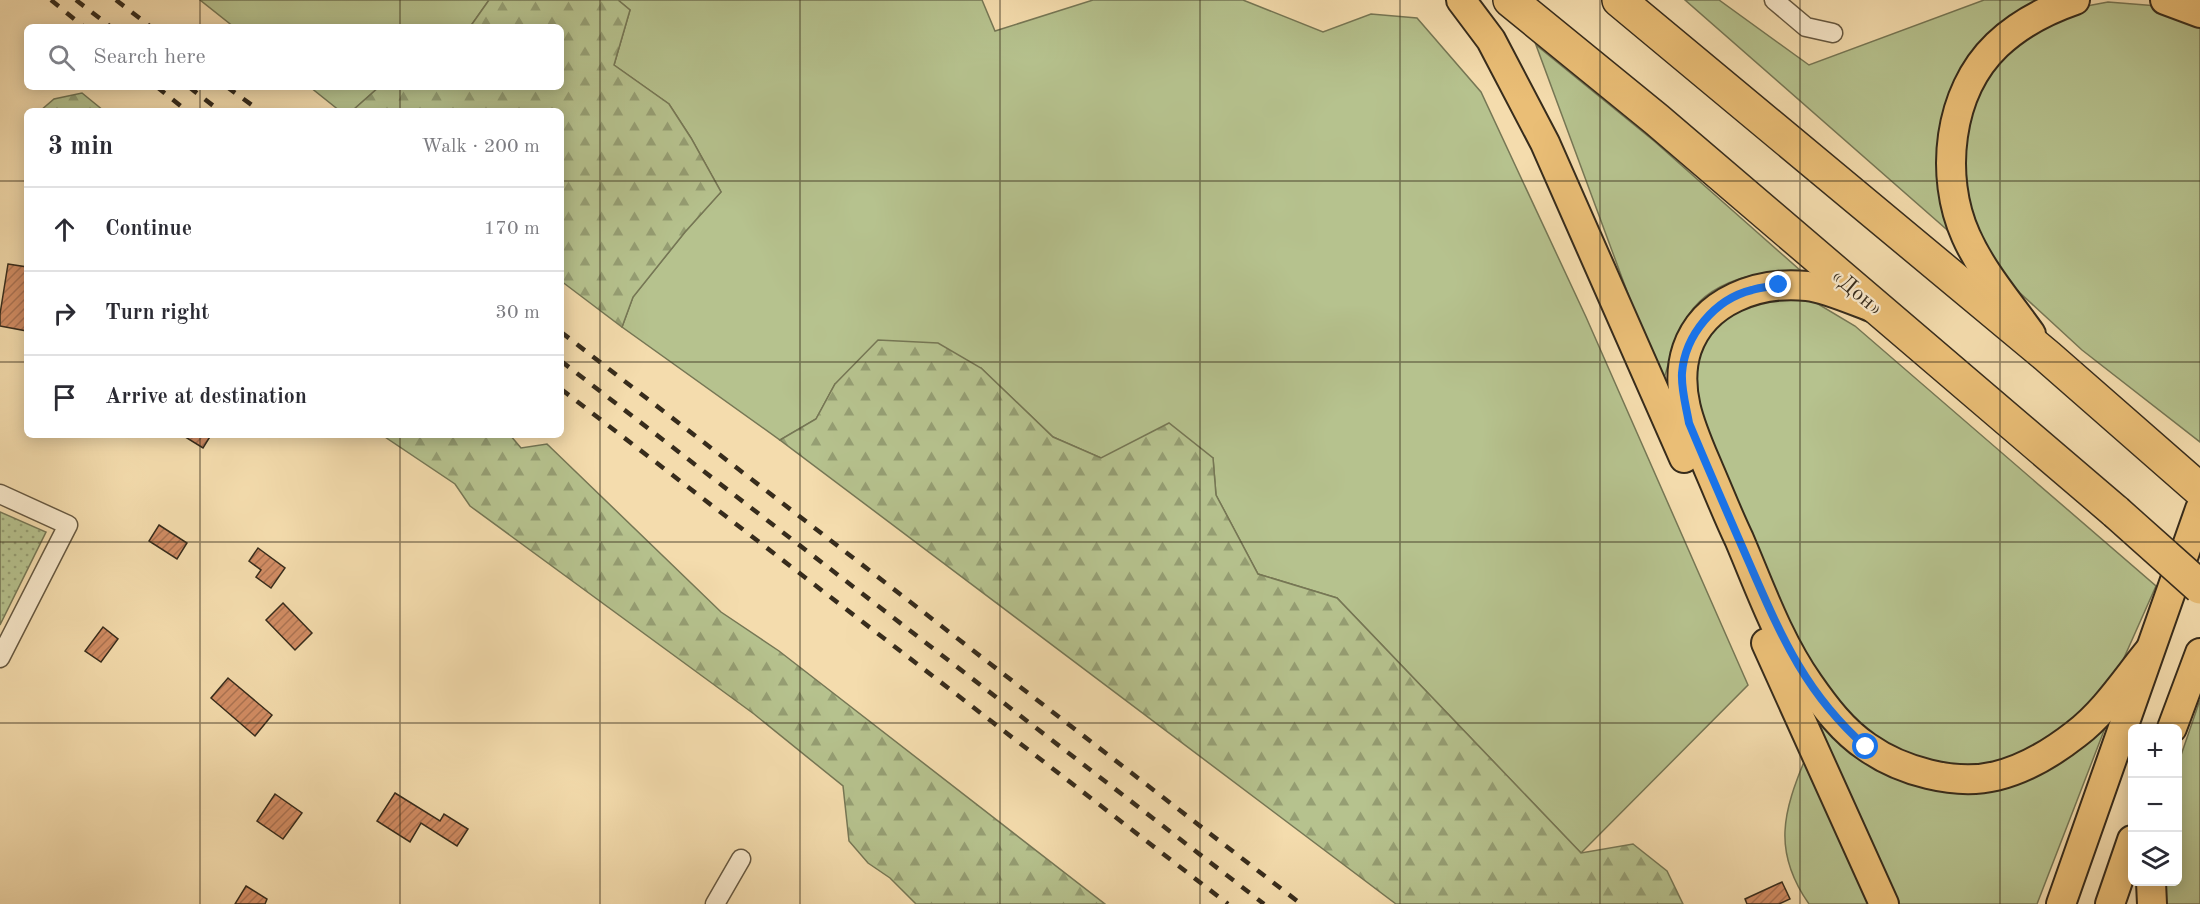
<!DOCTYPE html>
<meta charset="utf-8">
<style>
:root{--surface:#fff;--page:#f7f7f7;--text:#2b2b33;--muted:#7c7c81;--line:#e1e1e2}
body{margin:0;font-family:"Old Standard TT",serif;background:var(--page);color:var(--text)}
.controls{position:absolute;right:18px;bottom:18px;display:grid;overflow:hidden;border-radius:9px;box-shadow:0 3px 15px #0003}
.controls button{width:54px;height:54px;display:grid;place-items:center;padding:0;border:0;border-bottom:2px solid var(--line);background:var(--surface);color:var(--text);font:30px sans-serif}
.stop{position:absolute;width:18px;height:18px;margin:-14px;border:4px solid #1a73e8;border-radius:50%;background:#fff}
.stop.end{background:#1a73e8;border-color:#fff;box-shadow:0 2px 6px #0008}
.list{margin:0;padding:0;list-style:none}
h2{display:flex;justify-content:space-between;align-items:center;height:78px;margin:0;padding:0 24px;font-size:26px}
h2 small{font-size:20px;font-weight:400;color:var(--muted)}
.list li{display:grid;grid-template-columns:39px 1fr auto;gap:18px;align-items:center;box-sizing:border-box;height:84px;padding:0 24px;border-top:2px solid var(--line)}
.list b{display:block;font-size:22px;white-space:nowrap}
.list em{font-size:20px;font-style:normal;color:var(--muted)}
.icon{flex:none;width:33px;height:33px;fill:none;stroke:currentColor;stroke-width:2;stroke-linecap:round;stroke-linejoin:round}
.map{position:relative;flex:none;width:2200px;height:904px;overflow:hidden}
.search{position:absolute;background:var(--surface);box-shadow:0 3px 15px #0003;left:24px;top:24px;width:540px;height:66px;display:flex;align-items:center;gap:15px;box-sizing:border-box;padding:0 21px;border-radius:9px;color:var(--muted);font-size:22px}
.panel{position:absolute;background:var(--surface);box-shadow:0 3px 15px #0003;left:24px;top:108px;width:540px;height:330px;border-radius:9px}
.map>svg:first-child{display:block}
.grass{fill:#b6c28e;stroke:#767755;stroke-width:1.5}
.forest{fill:url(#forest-firs);stroke:#767755;stroke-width:1.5}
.park{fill:url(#park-dots);stroke:#767755;stroke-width:1.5}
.building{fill:url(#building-hatch);stroke:#372c1c;stroke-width:1.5}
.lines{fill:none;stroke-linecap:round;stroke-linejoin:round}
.street-casing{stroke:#665840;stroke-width:21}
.primary-casing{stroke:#372c1c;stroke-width:32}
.highway-casing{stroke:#372c1c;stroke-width:36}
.street{stroke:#f8e8ca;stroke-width:18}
.primary{stroke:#eabe76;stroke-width:28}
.highway{stroke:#eabe76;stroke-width:33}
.rail{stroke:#372c1c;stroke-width:4.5;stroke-dasharray:10 10;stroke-linecap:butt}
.highway-bridge-casing{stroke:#372c1c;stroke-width:36;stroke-linecap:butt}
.highway-bridge{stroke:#eabe76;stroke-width:33}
.route{stroke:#1a73e8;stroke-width:8}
.grid{fill:none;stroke:#372c1c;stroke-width:1.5;stroke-opacity:0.55}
.labels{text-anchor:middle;stroke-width:4.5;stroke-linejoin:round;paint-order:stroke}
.street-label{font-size:22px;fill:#372c1c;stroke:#f8e8ca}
</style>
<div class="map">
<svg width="2200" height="904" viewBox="0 0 2200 904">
<defs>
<pattern id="forest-firs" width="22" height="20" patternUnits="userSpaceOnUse" patternTransform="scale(1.5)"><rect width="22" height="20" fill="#b6c28e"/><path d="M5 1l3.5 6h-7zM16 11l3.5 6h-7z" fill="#959e73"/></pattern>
<pattern id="park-dots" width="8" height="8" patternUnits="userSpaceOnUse" patternTransform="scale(1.5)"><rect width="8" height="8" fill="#b6c28e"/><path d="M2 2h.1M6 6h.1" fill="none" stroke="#959e73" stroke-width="1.8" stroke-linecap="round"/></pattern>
<pattern id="building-hatch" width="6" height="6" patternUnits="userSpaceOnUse" patternTransform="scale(1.5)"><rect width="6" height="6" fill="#d28d64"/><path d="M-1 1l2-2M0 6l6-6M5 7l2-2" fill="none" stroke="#ab7352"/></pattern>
</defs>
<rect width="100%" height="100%" fill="#f4dcad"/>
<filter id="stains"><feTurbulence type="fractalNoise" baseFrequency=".00333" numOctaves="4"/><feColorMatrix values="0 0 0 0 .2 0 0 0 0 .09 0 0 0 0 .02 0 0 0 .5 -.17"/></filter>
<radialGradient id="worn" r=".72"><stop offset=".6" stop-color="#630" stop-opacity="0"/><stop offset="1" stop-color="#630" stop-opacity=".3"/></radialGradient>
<!-- grass -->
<g class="grass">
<polygon points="200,0 489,0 470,27 234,27"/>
<polygon points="618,0 982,0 995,31 1093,0 1243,0 1323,32 1371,14 1417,18 1481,92 1586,317 1748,685 1581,853 1337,598 1258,574 1216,495 1213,458 1101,458 1053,437 981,368 835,384 816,419 780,440 622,327 633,297 685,232 721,192 691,138 669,104 614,65 630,10"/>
<polygon points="1685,0 1719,0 1809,65 1984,0 2049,0 1975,54 1953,235"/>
<polygon points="2108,2 2158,6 2200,21 2200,442 2082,350 2020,293 1994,265 1963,195 1966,114 2007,47 2076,8"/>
<path d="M1536,45l118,96 147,130c-18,2 -38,2 -55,6 -61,16 -69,56 -84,109z"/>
<polygon points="310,87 379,87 352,111 340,111"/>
<polygon points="1803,295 1855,326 2156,586 2119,669 2096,701 2053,741 1979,768 1931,765 1862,731 1806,663 1692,399 1701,340 1731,306"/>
<polygon points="2200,700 2200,904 2161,904 2160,882 2178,882 2178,764"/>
<polygon points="1809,705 1981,789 2112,710 2037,904 1894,904"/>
<path d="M1806,757l66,147h-63c-37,-53 -26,-92 -3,-147z"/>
</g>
<!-- forest -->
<g class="forest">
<polygon points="489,0 618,0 630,10 614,65 669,104 691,138 721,192 685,232 633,297 622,327 561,281 561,111 352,111 379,87 561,87 561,27 470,27"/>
<polygon points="82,93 104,111 40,111 54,99"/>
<polygon points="878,340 938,343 981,368 1053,437 1101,458 1169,423 1213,458 1216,495 1258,574 1337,598 1581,853 1633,844 1667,871 1683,904 1396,904 780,440 816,419 835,384"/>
<polygon points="382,435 510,435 521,448 547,444 721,612 779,651 1105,904 916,904 890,878 868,863 849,841 843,786 754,714 470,506 455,484"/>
</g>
<!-- park -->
<polygon class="park" points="0,512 46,532 0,625"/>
<!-- building -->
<g class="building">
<polygon points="8,264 27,267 27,331 0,326 0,314"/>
<polygon points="182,435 211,435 203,448"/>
<polygon points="159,525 187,543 177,559 149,541"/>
<polygon points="258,548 285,568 271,588 256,577 261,570 249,561"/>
<polygon points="283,603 312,633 295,650 266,620"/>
<polygon points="103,627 118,639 101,662 85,651"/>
<polygon points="228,678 272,715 255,736 211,698"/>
<polygon points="395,793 440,821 444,814 468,829 457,846 421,823 410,842 377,821"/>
<polygon points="275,794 302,813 283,839 257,821"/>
<polygon points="1782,882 1790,899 1779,904 1747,904 1745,899"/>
<polygon points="246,886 267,899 265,904 235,904"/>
</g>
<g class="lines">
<!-- street casing -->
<g class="street-casing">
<g id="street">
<polyline points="1774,0 1806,27 1833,33"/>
<polyline points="0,494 68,525 0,658"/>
<polyline points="715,904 741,859"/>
</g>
</g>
<!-- primary casing -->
<g class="primary-casing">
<g id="primary">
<polyline points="1461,0 1491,40 1545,143 1684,458"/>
<polyline points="2165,0 2200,13"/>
<path d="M1874,308c-19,-7 -48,-20 -67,-22 -48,-5 -103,14 -120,63 -14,42 6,83 22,121 10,23 19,46 30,69 21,49 39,101 70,145 16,23 34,47 58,63 34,24 88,39 129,29 29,-7 57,-24 80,-42 29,-22 50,-55 73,-83"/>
<path d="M2031,334c-22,-31 -49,-62 -65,-98 -27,-60 -18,-144 31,-191 22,-21 49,-35 78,-45"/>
<polyline points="1766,643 1884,904"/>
<polyline points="2172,728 2200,653"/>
<polyline points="2151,882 2152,904"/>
<polyline points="2061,904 2200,509"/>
<polyline points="2110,904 2132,840"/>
</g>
</g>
<!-- highway casing -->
<g class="highway-casing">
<g id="highway">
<polyline points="1510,0 1656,119 2116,512"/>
<polyline points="1619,0 2047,356 2200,490"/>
</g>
</g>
<!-- street -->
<use href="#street" class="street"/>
<!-- primary -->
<use href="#primary" class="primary"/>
<!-- highway -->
<use href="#highway" class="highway"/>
<!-- rail -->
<g class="rail">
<polyline points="51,0 84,27"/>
<polyline points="76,0 111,27"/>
<polyline points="116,0 151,27"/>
<polyline points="157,87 187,111"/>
<polyline points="189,87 220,111"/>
<polyline points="227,87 260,111"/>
<polyline points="561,332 1301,904"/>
<polyline points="561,361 1264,904"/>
<polyline points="561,389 1228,904"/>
</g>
<!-- highway-bridge casing -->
<g class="highway-bridge-casing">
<polyline id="highway-bridge" points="2116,512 2200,587"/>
</g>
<!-- highway-bridge -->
<use href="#highway-bridge" class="highway-bridge"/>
</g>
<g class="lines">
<!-- route -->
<path class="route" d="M1779,285c-9,2 -18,2 -27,5 -37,9 -67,45 -70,83 -1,16 4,33 7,50 20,48 41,96 62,144 31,71 55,127 115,180"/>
</g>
<!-- grid -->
<path class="grid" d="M200,0v27M400,0v27M600,0v904M800,0v904M1000,0v904M1200,0v904M1400,0v904M1600,0v904M1800,0v904M2000,0v904M200,87v24M400,87v24M0,181h27M561,181h1639M0,362h27M561,362h1639M200,435v469M400,435v469M0,542h2200M0,723h2200"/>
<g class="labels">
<!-- street labels -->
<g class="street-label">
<text transform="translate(1858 291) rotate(40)" y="8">«Дон»</text>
</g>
</g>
<rect width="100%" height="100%" filter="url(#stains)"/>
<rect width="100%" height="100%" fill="url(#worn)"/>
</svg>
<div class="controls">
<button>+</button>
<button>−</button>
<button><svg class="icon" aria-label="layers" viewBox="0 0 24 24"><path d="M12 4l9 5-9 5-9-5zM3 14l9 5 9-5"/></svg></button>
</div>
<div class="stop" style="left:1866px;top:747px"></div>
<div class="stop end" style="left:1779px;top:285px"></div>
<div class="search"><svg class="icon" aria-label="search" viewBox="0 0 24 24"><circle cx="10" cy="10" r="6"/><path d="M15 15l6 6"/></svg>Search here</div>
<section class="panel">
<h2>3 min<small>Walk · 200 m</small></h2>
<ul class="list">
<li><svg class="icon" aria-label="ahead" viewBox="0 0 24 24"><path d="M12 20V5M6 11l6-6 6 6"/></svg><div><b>Continue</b></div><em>170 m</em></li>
<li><svg class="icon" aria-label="right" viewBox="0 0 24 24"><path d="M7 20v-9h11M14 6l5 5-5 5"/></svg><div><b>Turn right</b></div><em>30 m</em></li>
<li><svg class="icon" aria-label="arrive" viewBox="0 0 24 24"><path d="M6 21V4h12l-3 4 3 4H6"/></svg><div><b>Arrive at destination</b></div></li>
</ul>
</section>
</div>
